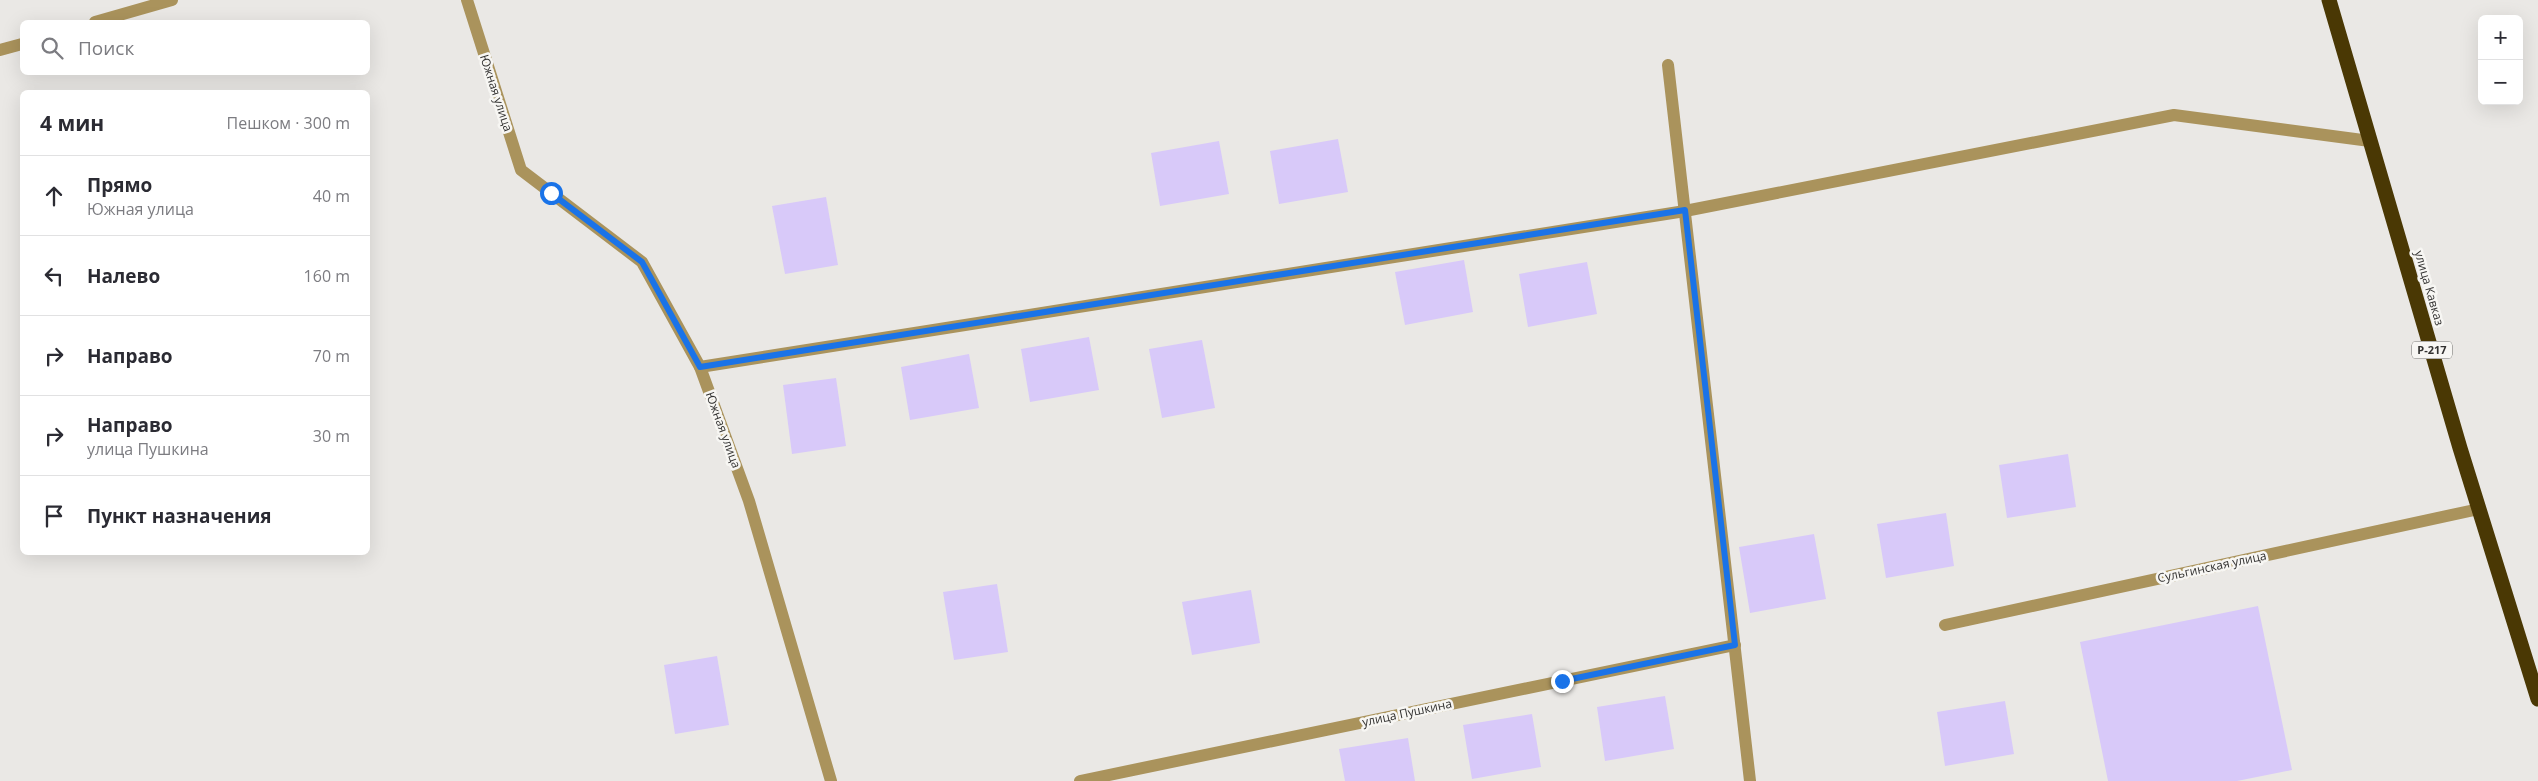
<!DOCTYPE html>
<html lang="ru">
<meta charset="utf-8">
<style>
:root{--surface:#fff;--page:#f2f2f3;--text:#2b2b33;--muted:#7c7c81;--line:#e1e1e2}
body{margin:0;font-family:"Open Sans",sans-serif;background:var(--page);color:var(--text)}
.controls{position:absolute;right:15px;top:15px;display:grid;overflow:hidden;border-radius:8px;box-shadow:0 5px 20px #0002}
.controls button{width:45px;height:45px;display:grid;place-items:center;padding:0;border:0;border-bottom:1px solid var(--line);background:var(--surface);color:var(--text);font:25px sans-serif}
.stop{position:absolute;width:15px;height:15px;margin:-11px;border:4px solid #1a73e8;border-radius:50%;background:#fff}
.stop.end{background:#1a73e8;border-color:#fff;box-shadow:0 1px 5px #0008}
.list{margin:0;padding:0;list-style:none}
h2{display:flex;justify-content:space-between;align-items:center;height:65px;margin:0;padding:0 20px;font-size:21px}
h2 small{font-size:16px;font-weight:400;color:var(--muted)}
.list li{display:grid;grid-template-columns:32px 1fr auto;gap:15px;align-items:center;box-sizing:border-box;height:80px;padding:0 20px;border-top:1px solid var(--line)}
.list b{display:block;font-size:19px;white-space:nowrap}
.list p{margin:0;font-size:16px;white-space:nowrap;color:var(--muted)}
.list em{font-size:16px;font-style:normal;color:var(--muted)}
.icon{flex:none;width:28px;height:28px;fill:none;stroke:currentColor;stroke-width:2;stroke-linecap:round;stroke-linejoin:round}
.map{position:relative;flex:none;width:2538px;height:781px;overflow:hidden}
.search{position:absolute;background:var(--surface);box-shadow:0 5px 20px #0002;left:20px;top:20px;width:350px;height:55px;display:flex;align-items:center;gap:12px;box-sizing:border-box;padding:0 18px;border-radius:8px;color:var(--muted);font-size:19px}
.panel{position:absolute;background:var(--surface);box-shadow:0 5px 20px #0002;left:20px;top:90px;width:350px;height:465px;border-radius:8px}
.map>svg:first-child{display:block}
.building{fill:#d8c9f9}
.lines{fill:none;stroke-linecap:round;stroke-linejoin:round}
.street{stroke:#aa935c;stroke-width:12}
.highway{stroke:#4a3804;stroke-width:15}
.route{stroke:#1a73e8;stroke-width:6}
.labels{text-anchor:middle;stroke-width:5;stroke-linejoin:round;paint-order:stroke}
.shield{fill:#f7f6f3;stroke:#6d6c6a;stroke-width:1}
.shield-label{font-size:11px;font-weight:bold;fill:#323130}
.street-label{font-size:12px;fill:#323130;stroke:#f7f6f3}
</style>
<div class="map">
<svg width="2538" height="781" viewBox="0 0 2538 781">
<rect width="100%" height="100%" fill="#eae8e5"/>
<!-- building -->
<g class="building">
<polygon points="1338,139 1348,192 1279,204 1270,151"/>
<polygon points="1219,141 1229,194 1160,206 1151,153"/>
<polygon points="826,197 838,265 785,274 772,206"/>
<polygon points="1464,260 1473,312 1405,325 1395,272"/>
<polygon points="1587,262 1597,314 1528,327 1519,274"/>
<polygon points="1089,337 1099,390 1030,402 1021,349"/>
<polygon points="1202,340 1215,408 1162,418 1149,349"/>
<polygon points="969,354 979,408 910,420 901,367"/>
<polygon points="836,378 846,446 792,454 783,385"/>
<polygon points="2068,454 2076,507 2007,518 1999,465"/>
<polygon points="1946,513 1954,566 1886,578 1877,524"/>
<polygon points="1814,534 1826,599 1750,613 1739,547"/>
<polygon points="997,584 1008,652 954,660 943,592"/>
<polygon points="1251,590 1260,643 1192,655 1182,602"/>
<polygon points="2258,606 2292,770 2237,781 2108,781 2080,642"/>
<polygon points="717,656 729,725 675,734 664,665"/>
<polygon points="1665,696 1674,749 1605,761 1597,707"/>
<polygon points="2005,701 2014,754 1945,766 1937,712"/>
<polygon points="1532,714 1541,767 1472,779 1463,725"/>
<polygon points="1408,738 1415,781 1345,781 1339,749"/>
</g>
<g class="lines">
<!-- street -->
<g class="street">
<polyline points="467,0 521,170 642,262 700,367 749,501 831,781"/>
<polyline points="95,22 172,0"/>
<polyline points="0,50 22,44"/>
<polyline points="1668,65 1750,781"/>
<polyline points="700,367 1685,211 2174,115 2370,141"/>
<polyline points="1945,625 2479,509"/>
<polyline points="1080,781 1735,645"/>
</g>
<!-- highway -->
<polyline class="highway" points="2329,0 2460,448 2538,699"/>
</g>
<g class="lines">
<!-- route -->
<polyline class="route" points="551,193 642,262 700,367 1685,210 1735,645 1562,681"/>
</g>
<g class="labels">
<!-- shield labels -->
<rect class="shield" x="2412" y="341.5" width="40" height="17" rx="4"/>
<g class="shield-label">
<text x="2432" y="354">Р-217</text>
</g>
<!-- street labels -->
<g class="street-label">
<text transform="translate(496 93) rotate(72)" y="4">Южная улица</text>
<text transform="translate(2429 288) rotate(74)" y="4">улица Кавказ</text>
<text transform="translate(723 430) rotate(70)" y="4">Южная улица</text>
<text transform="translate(2212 567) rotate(-12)" y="4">Сульгинская улица</text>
<text transform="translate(1407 713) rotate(-12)" y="4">улица Пушкина</text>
</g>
</g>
</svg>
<div class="controls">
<button>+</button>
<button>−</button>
</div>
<div class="stop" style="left:551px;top:193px"></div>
<div class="stop end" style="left:1562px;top:681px"></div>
<div class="search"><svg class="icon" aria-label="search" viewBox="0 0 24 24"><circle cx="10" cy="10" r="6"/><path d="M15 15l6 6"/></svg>Поиск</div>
<section class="panel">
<h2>4 мин<small>Пешком · 300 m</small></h2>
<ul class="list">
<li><svg class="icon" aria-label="ahead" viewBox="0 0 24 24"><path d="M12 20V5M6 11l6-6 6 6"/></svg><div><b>Прямо</b><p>Южная улица</p></div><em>40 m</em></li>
<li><svg class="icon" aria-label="left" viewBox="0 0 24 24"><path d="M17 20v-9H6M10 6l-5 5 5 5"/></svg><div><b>Налево</b></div><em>160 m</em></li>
<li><svg class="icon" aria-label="right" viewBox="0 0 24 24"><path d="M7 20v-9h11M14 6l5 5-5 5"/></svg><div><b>Направо</b></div><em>70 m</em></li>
<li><svg class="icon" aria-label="right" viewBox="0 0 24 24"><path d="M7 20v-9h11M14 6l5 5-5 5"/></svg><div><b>Направо</b><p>улица Пушкина</p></div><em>30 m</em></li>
<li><svg class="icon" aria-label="arrive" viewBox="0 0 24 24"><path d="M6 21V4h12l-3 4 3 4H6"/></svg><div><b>Пункт назначения</b></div></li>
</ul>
</section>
</div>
